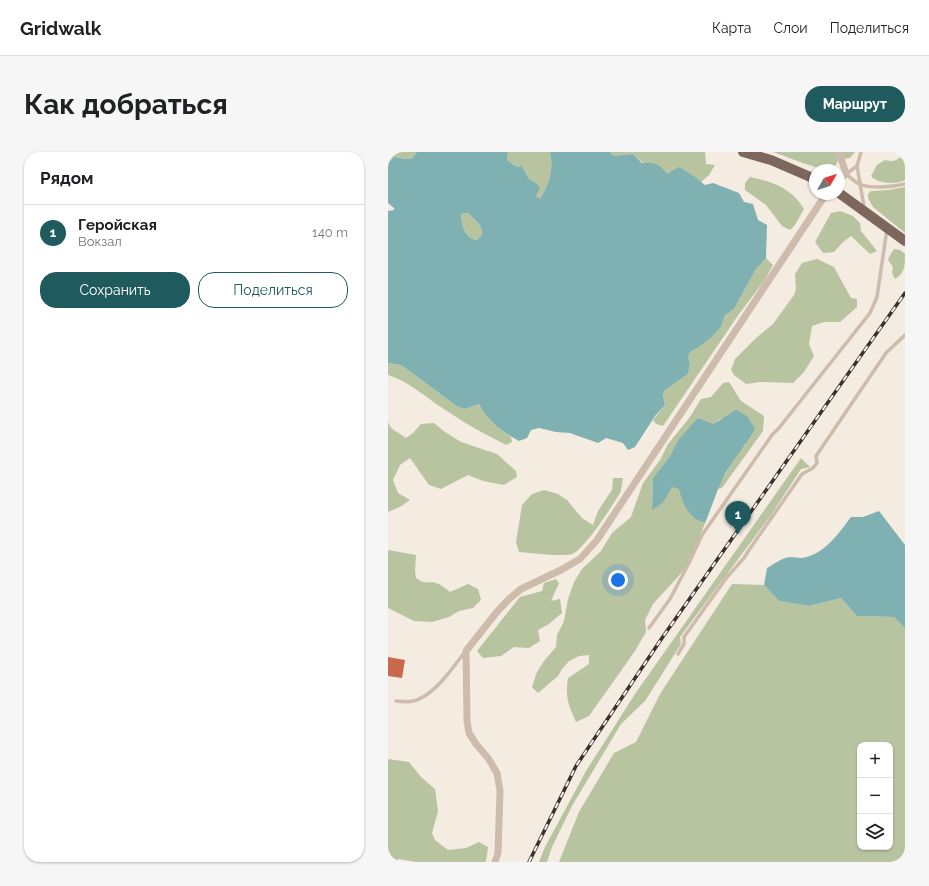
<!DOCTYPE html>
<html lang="ru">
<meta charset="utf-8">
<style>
:root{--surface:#fff;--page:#f6f6f6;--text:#202124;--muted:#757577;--line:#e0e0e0;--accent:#1f5a5e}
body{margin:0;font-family:Raleway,sans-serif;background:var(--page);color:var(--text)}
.controls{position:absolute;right:12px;bottom:12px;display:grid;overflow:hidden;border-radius:8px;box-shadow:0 1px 3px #0004}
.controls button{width:36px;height:36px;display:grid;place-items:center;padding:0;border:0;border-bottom:1px solid var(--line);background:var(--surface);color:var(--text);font:20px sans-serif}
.compass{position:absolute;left:421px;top:12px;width:36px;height:36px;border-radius:50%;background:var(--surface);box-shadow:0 1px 3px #0004;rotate:51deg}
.you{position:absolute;left:230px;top:428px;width:14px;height:14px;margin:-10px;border:3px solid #fff;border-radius:50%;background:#1a73e8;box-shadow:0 0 0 6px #1a73e833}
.badge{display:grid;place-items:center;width:26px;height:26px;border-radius:50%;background:var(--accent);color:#fff;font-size:13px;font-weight:700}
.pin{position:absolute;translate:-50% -33px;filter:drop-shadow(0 1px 2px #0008)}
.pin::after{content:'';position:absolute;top:21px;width:14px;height:12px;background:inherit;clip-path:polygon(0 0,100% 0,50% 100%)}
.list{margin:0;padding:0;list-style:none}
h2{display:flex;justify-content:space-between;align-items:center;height:52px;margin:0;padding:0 16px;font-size:17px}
h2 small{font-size:13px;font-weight:400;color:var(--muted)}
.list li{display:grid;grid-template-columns:26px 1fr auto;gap:12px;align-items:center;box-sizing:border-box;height:56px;padding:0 16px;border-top:1px solid var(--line)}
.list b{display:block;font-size:15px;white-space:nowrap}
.list p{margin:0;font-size:13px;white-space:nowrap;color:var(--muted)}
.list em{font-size:13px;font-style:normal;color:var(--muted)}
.actions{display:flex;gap:8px;padding:12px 16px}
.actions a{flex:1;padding:9px 0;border:1px solid var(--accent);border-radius:16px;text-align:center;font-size:14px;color:var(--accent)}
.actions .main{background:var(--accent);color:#fff}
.icon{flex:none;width:22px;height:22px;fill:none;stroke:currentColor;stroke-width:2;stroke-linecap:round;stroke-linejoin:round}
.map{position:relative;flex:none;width:517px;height:710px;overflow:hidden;border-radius:16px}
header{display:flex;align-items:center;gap:24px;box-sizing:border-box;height:56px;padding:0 20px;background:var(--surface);border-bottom:1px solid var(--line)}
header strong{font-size:19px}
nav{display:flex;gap:22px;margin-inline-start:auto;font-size:14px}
.intro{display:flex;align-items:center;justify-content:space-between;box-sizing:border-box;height:96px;padding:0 24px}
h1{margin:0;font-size:28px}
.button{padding:10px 18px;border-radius:16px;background:var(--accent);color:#fff;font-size:14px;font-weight:700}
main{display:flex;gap:24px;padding:0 24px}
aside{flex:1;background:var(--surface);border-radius:16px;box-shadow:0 1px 3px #0004}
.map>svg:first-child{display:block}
.green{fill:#b8c4a0;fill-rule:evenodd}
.water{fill:#7fb0b2;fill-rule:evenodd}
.building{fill:#c8694b}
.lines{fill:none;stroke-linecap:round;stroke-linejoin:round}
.lane{stroke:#cdbbac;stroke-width:3.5}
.street{stroke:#cdbbac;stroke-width:7}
.primary{stroke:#7d675c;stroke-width:10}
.rail-casing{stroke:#3b302b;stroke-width:3.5}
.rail{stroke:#fbf5ee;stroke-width:2;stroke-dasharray:6;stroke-linecap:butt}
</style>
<header>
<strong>Gridwalk</strong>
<nav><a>Карта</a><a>Слои</a><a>Поделиться</a></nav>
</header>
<div class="intro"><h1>Как добраться</h1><a class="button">Маршрут</a></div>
<main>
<aside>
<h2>Рядом<small></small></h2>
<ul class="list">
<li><span class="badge">1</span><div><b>Геройская</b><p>Вокзал</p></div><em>140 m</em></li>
</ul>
<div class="actions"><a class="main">Сохранить</a><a>Поделиться</a></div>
</aside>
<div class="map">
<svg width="517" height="710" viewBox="0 0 517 710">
<rect width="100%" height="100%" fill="#f4ebe1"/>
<!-- green -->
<g class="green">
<polygon points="0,0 29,0 26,6 18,7 6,5 0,11"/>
<path d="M120,0h42c4,18 -1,32 -10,48l-4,-4v-13l-7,-4 -7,-13 -5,1 -10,-7z"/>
<path d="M222,0h95l1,12 9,1 -6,10 -8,7c-10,-8 -21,-6 -33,-8 -14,-3 -26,-11 -35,-20l-20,2z"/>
<path d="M385,0h82l-5,6 -12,2c-1,6 -5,8 -11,9 -11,0 -42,-13 -54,-17z"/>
<path d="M517,4v24c-9,5 -27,4 -34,-4l6,-11 8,-5c13,3 10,-2 20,-4z"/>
<path d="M362,25c22,4 43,12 54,32l-9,16 -5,5 -8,-4 -16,-21 -21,-15v-7z"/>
<polygon points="517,35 517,81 485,55 480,46 480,42 483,39 500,38"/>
<polygon points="452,59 465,64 472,71 473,79 489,99 482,102 463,84 455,90 446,100 435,101 427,90 443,61"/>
<path d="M80,61c7,7 15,12 14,22l-5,5c-13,-2 -15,-15 -16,-26z"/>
<path d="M506,97l6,1 5,4c0,12 0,19 -10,25l-3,-6 1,-6 -5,-7 1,-3z"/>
<polygon points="378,106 385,113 376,129 351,162 275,274 268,272 265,268 277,253 275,242 277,238 300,222 302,212 300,205 302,200 311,195 324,185 333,175 337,163 346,157 368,117"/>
<polygon points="429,107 446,115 463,146 469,147 469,155 452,170 436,170 424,174 421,192 426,204 416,220 405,231 372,230 358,232 346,223 343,218 347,207 368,186 385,172 406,143 408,137 407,122 414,111"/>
<path d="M0,211l13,2 57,42 7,2 14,-5c8,14 18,24 32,33l1,5 -6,3c-21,-11 -42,-22 -62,-36 -19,-12 -34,-27 -56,-34z"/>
<path d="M341,230l12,19 23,15 -1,15 -41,57 -5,1 19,-34 10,-11 -25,-26 -8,6 -35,16 -8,16 -17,22 -1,31 11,-6 9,-17 7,2c4,14 12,31 26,35l-9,24 -11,22 -32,35 -8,16 1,12 -11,19 -46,65 -13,6c-8,-18 -11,-25 -8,-44l21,-14v-9l-10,1 -10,5 -7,8 -4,7 -20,17 -6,-6 5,-15 7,-11 12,-14 1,-12 7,-14 4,-22 6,-17 8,-13 19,-18 11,-18 19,-16 12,-34 17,-23 8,-16 22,-27 11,-18 10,-2 12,-14z"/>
<polygon points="0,270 3,276 18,286 25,281 33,272 46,271 57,280 73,290 109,302 128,319 129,325 116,333 95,329 80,323 53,337 41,333 22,306 12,313 5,328 10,341 22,348 12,355 0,360"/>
<polygon points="413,306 422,315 413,317 383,363 292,485 293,492 257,549 233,572 184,654 164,695 159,710 151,710 157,695 198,619 247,542"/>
<path d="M225,326h10c-1,4 -1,11 -3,15 -7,12 -36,57 -48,61 -9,3 -42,-1 -53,-2l-3,-10 6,-37 10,-11 12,-4 14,4 9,6 15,18 11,7 5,-14 14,-21z"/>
<path d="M0,398l28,5 -1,16 1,7c9,7 11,3 20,5 6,2 10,6 14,9l18,-8 10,5 3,11 -8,8 -14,3 -10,6 -17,5 -18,-1 -26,-13z"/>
<polygon points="168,427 171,431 163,449 172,447 174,461 161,472 150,478 152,489 141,496 126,495 113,504 95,506 89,499 132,445 154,439 156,431"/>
<path d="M344,432l32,1 15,16 30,5 32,-8 16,18 37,1 11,11v234h-346l20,-50 35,-59 22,-11 24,-48zM472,593h30v102h-30z"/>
<polygon points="0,607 21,610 33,625 47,637 50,659 44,681 47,688 60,698 78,696 91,690 100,695 98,710 28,710 11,707 6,710 0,710"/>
</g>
<!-- water -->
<g class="water">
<path d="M29,0h91l-1,8 10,7 5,-1 7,13 7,4 4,5 -4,8 4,3c9,-14 14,-30 10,-47h60l3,4 20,-2 9,9c12,-2 17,1 25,11l12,-7 16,10 10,8 8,-2 26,10 5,9 9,2 5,16 9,5 -1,33 -10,11 -22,40 -9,6 -4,12 -9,10 -13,10 -9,5 -2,5 2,7 -2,10 -23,16 -2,4 2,11 -10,11 -20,31 -7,3 -5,-7 -17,-5 -8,5 -28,-10 -14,-1 -17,-4 -8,2 -4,8 -8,3c-17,-9 -31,-20 -40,-37l-14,5 -7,-2 -57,-42 -13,-2v-152l6,-1v-2l-6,-5v-40l6,-6 12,2 7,-1zM80,61c7,7 15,12 14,22l-5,5c-13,-2 -15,-15 -16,-26z"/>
<path d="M348,258l11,6 8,13c-9,16 -21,29 -30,45 -8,15 -13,33 -20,49 -17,-5 -22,-19 -26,-34l-7,-2 -9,16 -11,7 1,-32 17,-22 8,-16 20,-22 15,6z"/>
<path d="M491,359l26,34v83l-11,-11 -37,-1 -16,-18 -32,8 -30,-5 -15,-16 3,-17c7,-4 15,-10 23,-11 4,0 8,1 12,1 22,-3 37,-25 49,-41h12z"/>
</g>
<!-- building -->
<polygon class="building" points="0,505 17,508 14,526 0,524"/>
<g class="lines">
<!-- lane -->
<g class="lane">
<polyline points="473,0 469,14 476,55"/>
<path d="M469,14l-11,8c4,3 9,8 13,10 12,5 34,3 46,0"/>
<polyline points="261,476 282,447 301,411 314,383 384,283 391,276 482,161 489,145 499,77"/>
<polyline points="290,502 296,492 296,485 339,425 356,406 361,398 414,322 425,316 429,311 428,304 498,201 517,183"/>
<path d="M8,549c8,1 19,1 25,-3 18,-9 32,-31 44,-46"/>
</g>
<!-- street -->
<g class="street">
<polyline points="451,28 458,22 451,0"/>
<polyline points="107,710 110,701 112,639 109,621 100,606 88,592 81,581 79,569 78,499 108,461 121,447 133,437 173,418 192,407 209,388 438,42"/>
</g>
<!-- primary -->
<g class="primary">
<polyline points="355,0 383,8 427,27"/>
<polyline points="451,41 517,89"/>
</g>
<!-- rail casing -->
<g class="rail-casing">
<polyline id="rail" points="141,710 188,614 274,486 517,141"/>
</g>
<!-- rail -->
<use href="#rail" class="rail"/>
</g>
</svg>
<div class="controls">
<button>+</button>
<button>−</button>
<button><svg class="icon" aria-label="layers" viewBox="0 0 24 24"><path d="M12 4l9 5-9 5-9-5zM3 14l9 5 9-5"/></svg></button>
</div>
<svg class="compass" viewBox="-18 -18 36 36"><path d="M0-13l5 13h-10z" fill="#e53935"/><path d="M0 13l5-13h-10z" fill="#757577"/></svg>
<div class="you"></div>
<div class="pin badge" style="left:350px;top:382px">1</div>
</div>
</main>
